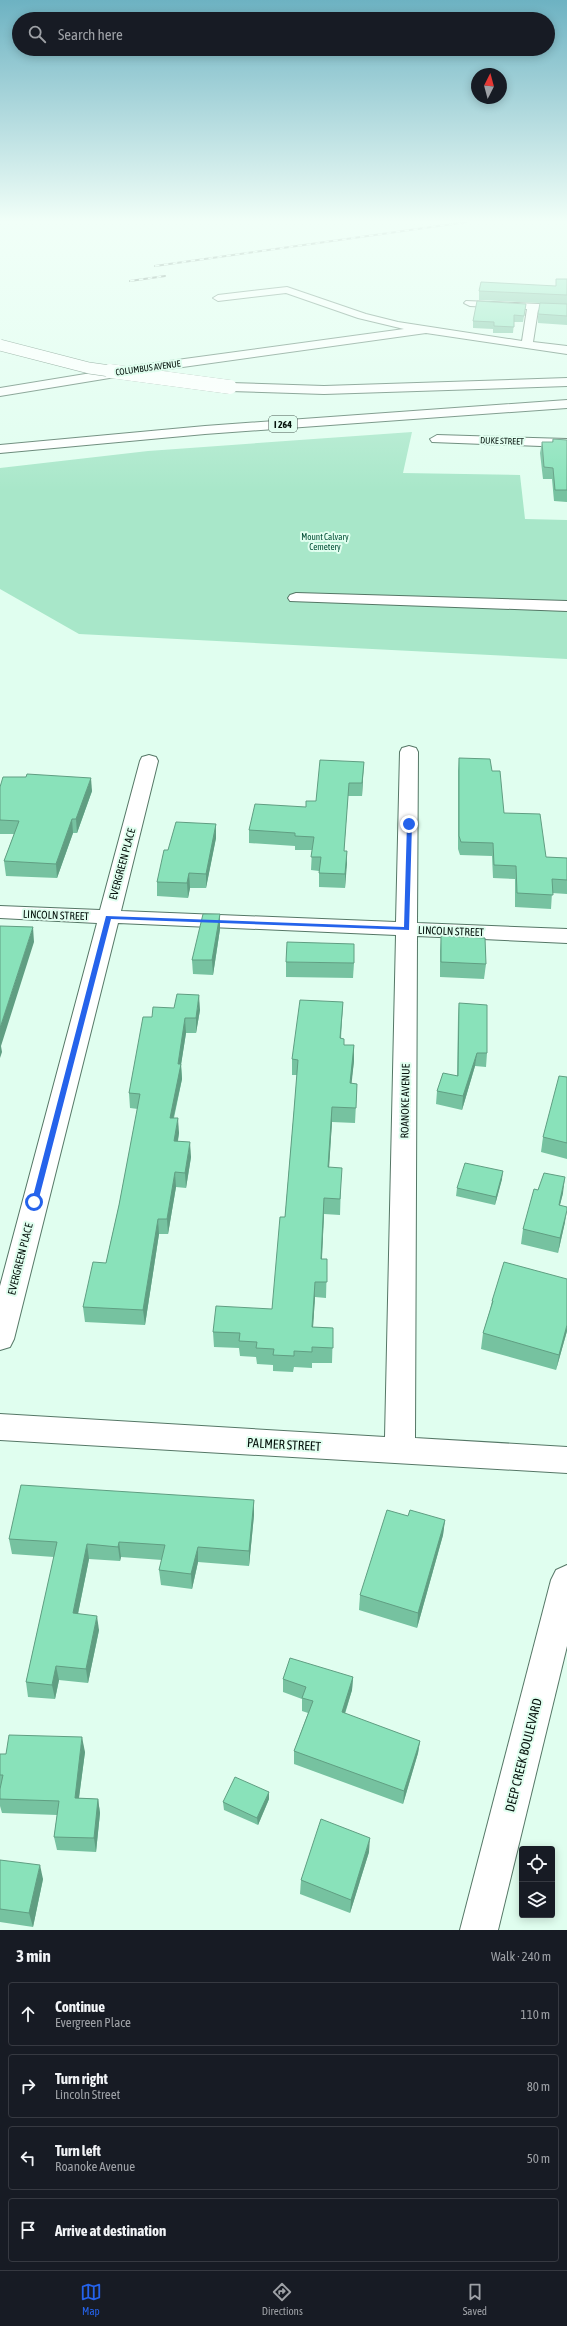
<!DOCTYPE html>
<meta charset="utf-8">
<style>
:root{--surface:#171b24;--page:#20242c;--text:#f1f3f6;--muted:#9ea1a6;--line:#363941;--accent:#2563eb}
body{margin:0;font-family:"Asap Condensed",sans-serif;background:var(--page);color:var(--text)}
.controls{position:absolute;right:12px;bottom:12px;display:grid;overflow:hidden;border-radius:4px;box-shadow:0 2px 10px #0003}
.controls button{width:36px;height:36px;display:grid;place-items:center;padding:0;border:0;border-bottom:1px solid var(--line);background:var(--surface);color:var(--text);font:20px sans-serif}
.compass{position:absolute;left:471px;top:68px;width:36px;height:36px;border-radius:50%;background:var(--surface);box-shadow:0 2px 10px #0003;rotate:6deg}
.stop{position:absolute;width:12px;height:12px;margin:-9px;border:3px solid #2563eb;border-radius:50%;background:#fff}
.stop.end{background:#2563eb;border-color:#fff;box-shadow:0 1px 4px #0008}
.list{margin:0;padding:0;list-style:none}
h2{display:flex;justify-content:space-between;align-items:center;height:52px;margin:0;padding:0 16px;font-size:17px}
h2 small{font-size:13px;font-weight:400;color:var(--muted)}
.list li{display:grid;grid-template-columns:26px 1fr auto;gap:12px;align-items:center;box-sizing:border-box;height:64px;margin:0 8px 8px;padding:0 8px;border:1px solid var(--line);border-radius:4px}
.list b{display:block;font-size:15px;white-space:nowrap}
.list p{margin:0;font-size:13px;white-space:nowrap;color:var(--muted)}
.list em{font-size:13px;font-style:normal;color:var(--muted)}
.icon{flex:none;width:22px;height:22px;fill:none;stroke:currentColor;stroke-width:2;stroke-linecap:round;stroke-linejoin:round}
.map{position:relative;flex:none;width:567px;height:1930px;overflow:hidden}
.search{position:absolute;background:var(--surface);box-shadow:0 2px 10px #0003;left:12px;right:12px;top:12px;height:44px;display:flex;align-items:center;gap:10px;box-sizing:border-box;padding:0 14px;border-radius:22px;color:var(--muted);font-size:15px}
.sheet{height:340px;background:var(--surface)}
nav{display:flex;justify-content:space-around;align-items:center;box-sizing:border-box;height:56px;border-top:1px solid var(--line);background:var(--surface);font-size:11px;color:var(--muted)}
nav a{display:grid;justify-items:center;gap:2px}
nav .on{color:var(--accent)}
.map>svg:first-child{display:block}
.green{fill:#a8e7c9}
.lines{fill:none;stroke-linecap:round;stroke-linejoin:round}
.minor-casing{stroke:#576;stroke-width:2}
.highway-casing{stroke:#576;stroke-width:2}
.minor{fill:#fff;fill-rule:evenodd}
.highway{fill:#fff;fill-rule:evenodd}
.rail-casing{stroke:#586c62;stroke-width:2}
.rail{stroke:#e0feef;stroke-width:1.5;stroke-dasharray:4.5;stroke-linecap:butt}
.highway-bridge-far1-casing{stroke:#576;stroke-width:12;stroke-linecap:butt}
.highway-bridge-casing{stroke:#576;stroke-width:14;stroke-linecap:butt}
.highway-bridge-far1{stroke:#fff;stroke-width:11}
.highway-bridge{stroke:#fff;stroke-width:14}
.wall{fill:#76c2a0}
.shaded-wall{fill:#609e82}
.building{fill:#89e2ba;stroke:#609e82}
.route{fill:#2563eb}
.labels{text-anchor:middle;stroke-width:4;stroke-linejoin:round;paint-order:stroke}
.far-street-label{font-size:9px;fill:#05120c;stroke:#e0feef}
.far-park-label{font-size:9px;fill:#004d34;stroke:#e0feef}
.shield{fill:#e0feef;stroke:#475950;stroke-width:1}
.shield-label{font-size:10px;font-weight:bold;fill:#05120c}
.street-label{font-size:11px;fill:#05120c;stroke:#e0feef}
.near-street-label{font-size:13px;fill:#05120c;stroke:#e0feef}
</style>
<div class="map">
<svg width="567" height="1930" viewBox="0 0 567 1930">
<rect width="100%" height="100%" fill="#e0feef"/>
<!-- green -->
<polygon class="green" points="412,432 403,473 520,475 525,519 567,520 567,659 79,634 0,589 0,468 148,451"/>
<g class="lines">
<!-- minor casing -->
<g class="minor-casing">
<g id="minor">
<polygon points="287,287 366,314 398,322 522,341 527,309 470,306 464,303 466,301 567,305 567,311 538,310 533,342 567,346 567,354 426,333 140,373 0,396 0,388 140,365 404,329 358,318 286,293 218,301 213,298 218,295"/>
<polygon points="437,435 567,439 567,447 432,442 430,439"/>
<polygon points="296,593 567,601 567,611 290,601 288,598 290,595"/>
<polygon points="409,746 416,748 418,752 417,923 567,929 567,943 417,936 415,1438 567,1447 567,1473 0,1440 0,1414 385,1437 396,935 118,923 14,1339 10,1347 0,1350 0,1286 97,923 0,918 0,906 100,910 140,761 142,757 149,755 156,757 158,761 121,911 396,922 400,752 402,748"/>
<polygon points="567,1565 567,1646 498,1930 460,1930 551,1580 556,1570"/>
</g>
</g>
<!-- highway casing -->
<g class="highway-casing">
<g id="highway">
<polygon points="567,378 567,386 324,394 230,391 224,387 230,383 324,386"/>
<polygon points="567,400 567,408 205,434 0,453 0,445 205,426"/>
</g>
</g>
<!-- minor -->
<use href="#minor" class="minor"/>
<!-- highway -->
<use href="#highway" class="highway"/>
<!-- rail casing -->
<g class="rail-casing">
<g id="rail">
<polyline points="155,266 467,222"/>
<polyline points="130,281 165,276"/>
</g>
</g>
<!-- rail -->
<use href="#rail" class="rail"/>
<!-- highway-bridge-far1 casing -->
<g class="highway-bridge-far1-casing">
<polyline id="highway-bridge-far1" points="0,345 89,368 117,372"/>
</g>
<!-- highway-bridge casing -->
<g class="highway-bridge-casing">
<polyline id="highway-bridge" points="110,371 230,387"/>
</g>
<!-- highway-bridge-far1 -->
<use href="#highway-bridge-far1" class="highway-bridge-far1"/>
<!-- highway-bridge -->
<use href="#highway-bridge" class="highway-bridge"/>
</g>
<!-- wall -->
<g class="wall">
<polygon points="556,279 567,279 567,325 538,323 538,314 560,304 479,300 479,291 556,286"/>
<polygon points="526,304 523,322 514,322 513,333 493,333 493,329 473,328 473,321"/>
<polygon points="553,439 567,440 567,502 554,501 552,479 543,479 540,453 542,442 552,442"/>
<polygon points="459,758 492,771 504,813 546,857 567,858 567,894 552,893 551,909 515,907 515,879 493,878 492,856 460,855 458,849 458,771"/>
<polygon points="364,762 362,796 348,796 344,851 347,851 345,888 319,887 319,871 311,870 312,850 295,850 295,846 249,843 249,830 306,807 316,801"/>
<polygon points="0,787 92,791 77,833 73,833 57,878 6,876 4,861 14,834 0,834"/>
<polygon points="216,824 216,838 206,888 190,888 188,898 157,896 157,882 168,850"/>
<polygon points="220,914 220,929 213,975 193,974 192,960"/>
<polygon points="441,936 486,964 484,979 440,977 440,951"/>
<polygon points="286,962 354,963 353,978 286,977"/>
<polygon points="343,1002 341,1039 344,1045 354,1045 354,1061 351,1083 357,1084 355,1123 332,1122 329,1167 341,1183 340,1215 324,1214 322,1259 327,1259 326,1298 315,1297 313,1327 333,1328 332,1363 312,1363 312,1368 294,1367 293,1372 273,1371 273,1365 257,1364 256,1357 240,1356 239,1348 214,1347 213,1332 272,1309 285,1217 297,1075 292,1075 292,1059"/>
<polygon points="459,1003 487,1053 486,1067 475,1066 462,1110 436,1104 437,1091 457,1076 458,1016"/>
<polygon points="200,1010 196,1033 186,1033 181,1064 182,1079 174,1118 179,1133 178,1141 191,1157 186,1188 176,1187 168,1234 159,1234 145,1325 85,1322 83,1307 106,1263 119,1205 138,1109 130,1108 129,1093 152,1017"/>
<polygon points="567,1077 567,1159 541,1152 543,1137"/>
<polygon points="502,1179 495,1205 456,1196 457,1188"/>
<polygon points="538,1190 563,1193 560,1205 565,1222 558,1253 521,1244 523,1229"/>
<polygon points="492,1301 567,1331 556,1370 481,1349 483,1333 490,1310"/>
<polygon points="254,1500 254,1515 249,1566 198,1562 192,1589 161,1585 159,1570 162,1560 121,1557 120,1561 89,1559 78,1614 99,1630 88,1683 59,1680 55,1699 28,1697 26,1682 54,1557 12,1554 9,1539"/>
<polygon points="408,1516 445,1520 443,1535 417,1628 359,1610 360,1595"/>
<polygon points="353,1677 352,1690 345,1714 420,1741 418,1753 403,1804 294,1764 294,1751 308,1713 302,1711 302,1699 283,1692 283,1679"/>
<polygon points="85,1752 79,1798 98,1799 100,1813 96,1852 57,1850 54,1837 57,1815 2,1813 0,1806 0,1754"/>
<polygon points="269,1799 258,1825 224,1810 223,1802"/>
<polygon points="369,1852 350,1913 300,1894 301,1880"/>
<polygon points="0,1860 43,1879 33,1927 0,1922"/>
</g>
<!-- shaded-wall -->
<g class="shaded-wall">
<polygon points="364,762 363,775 362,796 362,783"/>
<polygon points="91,778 92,791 77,833 76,819"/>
<polygon points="72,819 73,833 57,878 56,864"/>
<polygon points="216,824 216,838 206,888 206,874"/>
<polygon points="347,851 347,864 345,888 345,874"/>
<polygon points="189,873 190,888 188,898 187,883"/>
<polygon points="220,914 220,929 213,975 212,960"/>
<polygon points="33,927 34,942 1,1046 2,1052 0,1058 0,1028"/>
<polygon points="199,995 200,1010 196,1033 196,1018"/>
<polygon points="343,1002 342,1017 339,1054 340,1038"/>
<polygon points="185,1018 186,1033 181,1065 182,1079 170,1133 170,1118"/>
<polygon points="354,1045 354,1061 350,1098 350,1083"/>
<polygon points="477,1053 475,1066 462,1110 463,1096"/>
<polygon points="332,1107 332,1122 328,1183 328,1167"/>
<polygon points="178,1118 179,1133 175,1156 174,1141"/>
<polygon points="190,1142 191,1157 186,1188 185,1173"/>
<polygon points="503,1171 502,1179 495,1205 496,1197"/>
<polygon points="175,1172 176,1187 168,1234 167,1219"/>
<polygon points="565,1177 563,1193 556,1220 559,1205"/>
<polygon points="324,1198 324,1214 321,1274 321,1259"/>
<polygon points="567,1210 565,1222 558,1253 560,1238"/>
<polygon points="158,1219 159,1234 145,1325 143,1310"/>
<polygon points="315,1282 315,1297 312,1342 312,1327"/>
<polygon points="567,1325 567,1331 556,1370 559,1355"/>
<polygon points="254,1500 254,1515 249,1566 249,1551"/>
<polygon points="445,1520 443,1535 417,1628 418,1613"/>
<polygon points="119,1542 121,1557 120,1561 118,1547"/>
<polygon points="87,1544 89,1559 75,1628 73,1613"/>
<polygon points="198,1547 198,1562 192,1589 191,1574"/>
<polygon points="97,1616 99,1630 88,1683 86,1669"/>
<polygon points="56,1666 59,1680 55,1699 52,1685"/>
<polygon points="353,1677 352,1690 341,1725 342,1712"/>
<polygon points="82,1737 85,1752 77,1812 75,1798"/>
<polygon points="420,1741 418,1753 403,1804 404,1791"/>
<polygon points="269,1792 269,1799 258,1825 257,1818"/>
<polygon points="98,1799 100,1813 96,1852 94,1838"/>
<polygon points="370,1838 369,1852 350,1913 351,1900"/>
<polygon points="40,1865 43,1879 33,1927 29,1913"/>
</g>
<!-- building -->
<g class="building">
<polygon points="556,279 567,279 567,295 479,291 481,282 556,286"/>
<polygon points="477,301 526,304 524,316 514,315 514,327 494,326 494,322 473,321"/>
<polygon points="540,303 567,304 567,316 538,314"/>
<polygon points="553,439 567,440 567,490 555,490 553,468 544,467 542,442 553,442"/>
<polygon points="459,758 490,759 492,771 500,771 504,813 540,814 546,857 567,858 567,880 552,879 553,895 517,893 516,866 494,865 493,843 461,842 459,836"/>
<polygon points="320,760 364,762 362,783 349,783 344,851 347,851 345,874 319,873 321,857 311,857 314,837 295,836 295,833 249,830 255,804 306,807 306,801 316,801"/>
<polygon points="27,774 91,778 76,819 72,819 56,864 4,861 19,821 0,820 0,787 3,777 26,777"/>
<polygon points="176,822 216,824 206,874 189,873 187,883 157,882 164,850 168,850"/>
<polygon points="203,914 220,914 212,960 192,960"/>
<polygon points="0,926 33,927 0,1028"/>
<polygon points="441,936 485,938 486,964 441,962"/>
<polygon points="287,942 354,944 354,963 286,962"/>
<polygon points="177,994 199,995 196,1018 185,1018 178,1064 181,1064 170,1118 178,1118 174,1141 190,1142 185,1173 175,1172 167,1219 158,1219 143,1310 83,1307 93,1262 106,1263 119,1205 140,1094 129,1093 143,1017 152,1017 153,1007 174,1008"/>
<polygon points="300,1000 343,1002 340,1038 344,1039 344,1045 354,1045 350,1083 357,1084 356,1108 332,1107 328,1167 342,1168 340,1199 324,1198 321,1259 327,1259 327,1282 315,1282 312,1327 333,1328 333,1348 312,1347 312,1352 294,1351 294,1356 273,1355 274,1349 256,1348 257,1342 239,1341 240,1333 213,1332 216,1306 272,1309 280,1217 285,1217 294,1110 298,1060 292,1059"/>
<polygon points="459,1003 487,1005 487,1053 477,1053 463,1096 437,1091 443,1073 458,1076"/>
<polygon points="559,1076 567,1077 567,1143 543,1137"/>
<polygon points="465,1163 503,1171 496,1197 457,1188"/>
<polygon points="544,1173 565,1177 559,1205 567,1207 567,1210 560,1238 523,1229 534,1189 538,1190"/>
<polygon points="504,1262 567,1279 567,1325 559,1355 483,1333 493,1301 492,1301"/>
<polygon points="21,1485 254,1500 249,1551 198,1547 191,1574 159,1570 165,1545 119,1542 118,1547 87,1544 73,1613 97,1616 86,1669 56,1666 52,1685 26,1682 57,1542 9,1539"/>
<polygon points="387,1510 408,1516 410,1510 445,1520 418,1613 360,1595"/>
<polygon points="290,1658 353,1677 342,1712 420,1741 404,1791 294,1751 313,1701 302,1698 306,1687 283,1679"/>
<polygon points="9,1735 82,1737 75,1798 98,1799 94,1838 54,1837 59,1801 0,1799 0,1789 3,1775 0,1775 0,1754 6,1754"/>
<polygon points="235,1777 269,1792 257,1818 223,1802"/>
<polygon points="321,1819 370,1838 351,1900 301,1880"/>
<polygon points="0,1860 40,1865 29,1913 0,1909"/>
</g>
<!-- sky -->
<linearGradient id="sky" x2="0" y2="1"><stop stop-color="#6db2c2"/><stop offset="0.45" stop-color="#f1fff8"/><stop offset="1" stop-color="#f1fff8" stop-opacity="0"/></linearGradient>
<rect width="567" height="492" fill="url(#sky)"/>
<!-- route -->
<polygon class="route" points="407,823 412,824 409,930 111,919 38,1202 31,1204 106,916 404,927"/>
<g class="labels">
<!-- far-street labels -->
<g class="far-street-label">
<text transform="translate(148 368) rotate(-8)" y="3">COLUMBUS AVENUE</text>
<text transform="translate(502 441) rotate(2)" y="3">DUKE STREET</text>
</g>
<!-- far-park labels -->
<g class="far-park-label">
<text x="325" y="540">Mount Calvary<tspan x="325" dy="10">Cemetery</tspan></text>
</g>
<!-- shield labels -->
<rect class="shield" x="269" y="416" width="28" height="16" rx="3"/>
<g class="shield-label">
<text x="283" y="428">I 264</text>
</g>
<!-- street labels -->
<g class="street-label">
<text transform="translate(122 864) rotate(-75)" y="4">EVERGREEN PLACE</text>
<text transform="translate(56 915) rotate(2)" y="4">LINCOLN STREET</text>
<text transform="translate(451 931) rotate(2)" y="4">LINCOLN STREET</text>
<text transform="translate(405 1101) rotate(-89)" y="4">ROANOKE AVENUE</text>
<text transform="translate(20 1259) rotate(-76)" y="4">EVERGREEN PLACE</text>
</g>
<!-- near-street labels -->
<g class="near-street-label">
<text transform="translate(284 1444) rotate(3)" y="5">PALMER STREET</text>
<text transform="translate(523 1755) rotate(-76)" y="5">DEEP CREEK BOULEVARD</text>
</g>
</g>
</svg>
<div class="controls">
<button><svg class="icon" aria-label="locate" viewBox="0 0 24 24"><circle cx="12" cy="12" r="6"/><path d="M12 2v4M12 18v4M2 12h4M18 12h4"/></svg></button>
<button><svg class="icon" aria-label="layers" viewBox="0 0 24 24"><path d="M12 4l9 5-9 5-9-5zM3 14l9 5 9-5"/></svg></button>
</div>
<svg class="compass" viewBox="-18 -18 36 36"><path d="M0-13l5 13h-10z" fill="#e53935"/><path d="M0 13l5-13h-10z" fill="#9ea1a6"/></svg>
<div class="stop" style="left:34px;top:1202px"></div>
<div class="stop end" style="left:409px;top:824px"></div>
<div class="search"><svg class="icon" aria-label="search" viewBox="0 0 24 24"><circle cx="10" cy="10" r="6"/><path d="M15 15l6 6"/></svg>Search here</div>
</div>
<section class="sheet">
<h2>3 min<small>Walk · 240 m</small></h2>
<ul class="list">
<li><svg class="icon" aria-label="ahead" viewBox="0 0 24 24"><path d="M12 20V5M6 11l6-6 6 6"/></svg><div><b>Continue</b><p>Evergreen Place</p></div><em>110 m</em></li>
<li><svg class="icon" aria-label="right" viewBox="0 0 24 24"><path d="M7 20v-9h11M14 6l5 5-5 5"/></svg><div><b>Turn right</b><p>Lincoln Street</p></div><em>80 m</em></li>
<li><svg class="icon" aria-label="left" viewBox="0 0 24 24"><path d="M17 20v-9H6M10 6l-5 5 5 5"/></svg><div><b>Turn left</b><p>Roanoke Avenue</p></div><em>50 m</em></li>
<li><svg class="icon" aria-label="arrive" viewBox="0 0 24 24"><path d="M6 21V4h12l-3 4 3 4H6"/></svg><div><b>Arrive at destination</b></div></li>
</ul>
</section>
<nav>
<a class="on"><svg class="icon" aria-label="map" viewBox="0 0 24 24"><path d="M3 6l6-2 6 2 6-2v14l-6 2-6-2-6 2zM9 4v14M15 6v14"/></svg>Map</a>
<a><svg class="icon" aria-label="directions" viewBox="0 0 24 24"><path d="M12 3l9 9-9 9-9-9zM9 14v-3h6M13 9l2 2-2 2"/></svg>Directions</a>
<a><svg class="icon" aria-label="saved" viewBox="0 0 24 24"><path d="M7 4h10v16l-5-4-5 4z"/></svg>Saved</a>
</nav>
